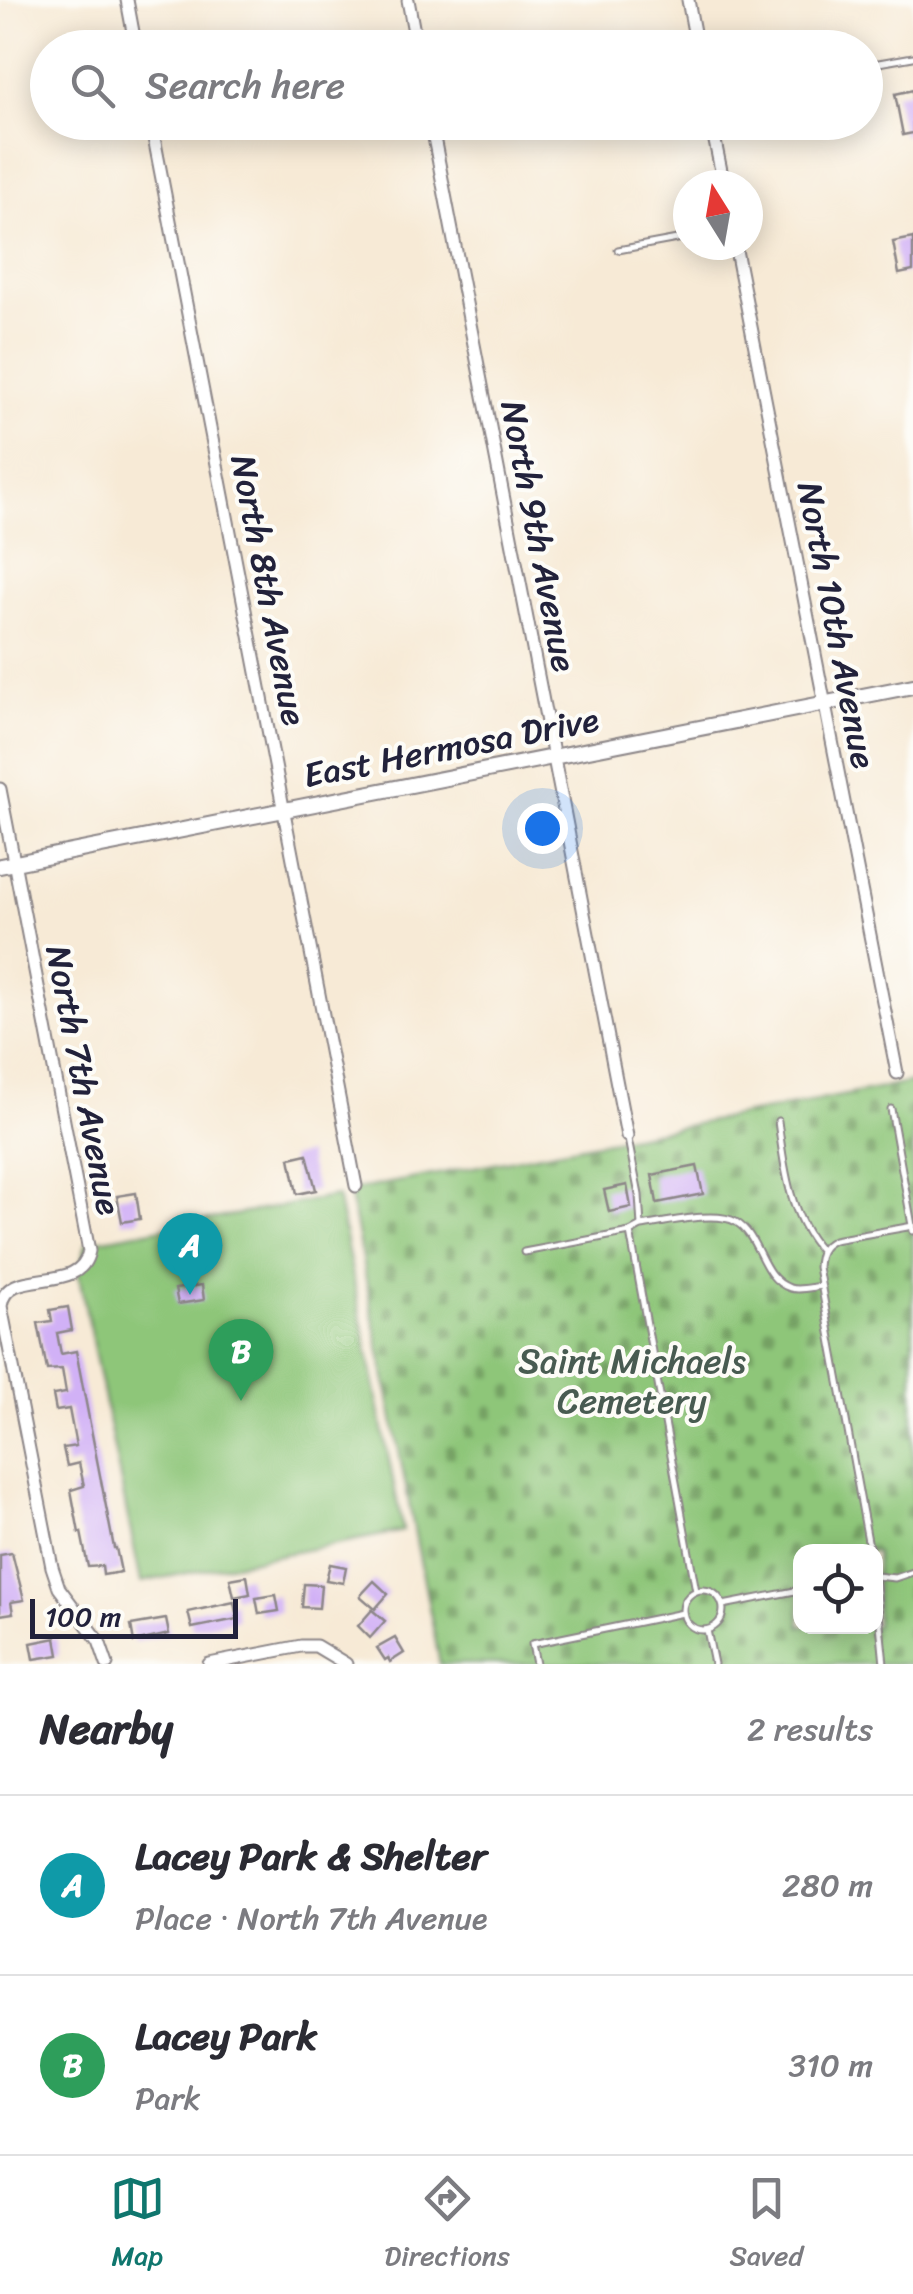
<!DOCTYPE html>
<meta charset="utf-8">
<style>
:root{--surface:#fff;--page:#f2f2f3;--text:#2b2b33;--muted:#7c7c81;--line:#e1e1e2;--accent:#0f766e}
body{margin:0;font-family:Sriracha,sans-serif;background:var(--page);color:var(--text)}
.controls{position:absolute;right:30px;bottom:30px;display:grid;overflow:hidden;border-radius:20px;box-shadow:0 5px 25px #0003}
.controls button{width:90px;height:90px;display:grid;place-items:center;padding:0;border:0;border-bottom:2px solid var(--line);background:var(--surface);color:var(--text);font:50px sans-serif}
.compass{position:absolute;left:673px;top:170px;width:90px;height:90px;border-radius:50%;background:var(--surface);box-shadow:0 5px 25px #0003;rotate:349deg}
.scale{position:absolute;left:30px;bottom:25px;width:208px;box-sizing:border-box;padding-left:10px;border:5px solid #22223b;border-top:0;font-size:28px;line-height:35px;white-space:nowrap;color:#22223b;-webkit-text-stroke:8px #fdfcf7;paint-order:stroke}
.you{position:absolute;left:542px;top:828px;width:35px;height:35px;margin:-25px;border:8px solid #fff;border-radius:50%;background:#1a73e8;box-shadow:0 0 0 15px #1a73e833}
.badge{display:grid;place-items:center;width:65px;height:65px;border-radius:50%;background:var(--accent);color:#fff;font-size:32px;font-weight:700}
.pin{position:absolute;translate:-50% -82px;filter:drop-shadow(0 2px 5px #0008)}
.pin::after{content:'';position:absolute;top:52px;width:35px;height:30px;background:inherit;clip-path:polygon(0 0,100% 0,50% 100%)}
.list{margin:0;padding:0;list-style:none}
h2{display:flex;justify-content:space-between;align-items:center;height:130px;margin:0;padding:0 40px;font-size:42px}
h2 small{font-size:32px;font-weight:400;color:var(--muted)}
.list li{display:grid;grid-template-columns:65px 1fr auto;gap:30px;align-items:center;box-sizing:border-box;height:180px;padding:0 40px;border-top:2px solid var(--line)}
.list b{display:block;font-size:38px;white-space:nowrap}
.list p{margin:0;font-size:32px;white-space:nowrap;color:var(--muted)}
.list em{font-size:32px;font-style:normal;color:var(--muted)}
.icon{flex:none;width:55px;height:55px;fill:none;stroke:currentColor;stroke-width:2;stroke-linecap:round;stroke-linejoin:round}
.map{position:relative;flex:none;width:913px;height:1664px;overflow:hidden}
.search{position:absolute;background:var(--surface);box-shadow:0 5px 25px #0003;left:30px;right:30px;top:30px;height:110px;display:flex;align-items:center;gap:25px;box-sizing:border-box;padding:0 35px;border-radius:55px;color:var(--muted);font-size:38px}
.sheet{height:490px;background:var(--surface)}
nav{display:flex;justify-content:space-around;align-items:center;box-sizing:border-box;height:140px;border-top:2px solid var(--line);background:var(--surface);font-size:28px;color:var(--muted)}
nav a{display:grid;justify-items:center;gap:5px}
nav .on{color:var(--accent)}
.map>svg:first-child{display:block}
.green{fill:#8ec679;stroke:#58745a;stroke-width:2.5}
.cemetery{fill:url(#cemetery-stones);stroke:#58745a;stroke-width:2.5;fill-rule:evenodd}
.building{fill:#d1b1f6}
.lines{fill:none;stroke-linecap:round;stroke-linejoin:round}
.service-casing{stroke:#8c8688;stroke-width:9}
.minor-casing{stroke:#8c8688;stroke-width:15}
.tertiary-casing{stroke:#8c8688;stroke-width:18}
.service{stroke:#fff;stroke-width:5}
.minor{stroke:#fff;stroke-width:11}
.tertiary{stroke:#fff;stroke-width:14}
.labels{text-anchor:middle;stroke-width:8;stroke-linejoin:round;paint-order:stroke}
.street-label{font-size:35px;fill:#22223b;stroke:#fdfcf7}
.park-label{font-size:35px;fill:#485b51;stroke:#fdfcf7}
</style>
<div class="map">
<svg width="913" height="1664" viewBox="0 0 913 1664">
<defs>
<pattern id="cemetery-stones" width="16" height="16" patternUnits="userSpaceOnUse" patternTransform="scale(2.5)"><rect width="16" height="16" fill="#8ec679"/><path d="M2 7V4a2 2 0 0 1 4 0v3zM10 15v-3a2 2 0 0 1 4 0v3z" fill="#74a064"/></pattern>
</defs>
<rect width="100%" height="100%" fill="#fdfcf7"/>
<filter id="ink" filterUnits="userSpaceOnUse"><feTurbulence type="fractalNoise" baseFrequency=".01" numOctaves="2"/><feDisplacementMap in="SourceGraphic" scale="20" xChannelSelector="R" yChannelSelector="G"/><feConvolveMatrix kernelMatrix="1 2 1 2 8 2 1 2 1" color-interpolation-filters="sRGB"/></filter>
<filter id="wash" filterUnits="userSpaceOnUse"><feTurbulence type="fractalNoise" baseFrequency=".0048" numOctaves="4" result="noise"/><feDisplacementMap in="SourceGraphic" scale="40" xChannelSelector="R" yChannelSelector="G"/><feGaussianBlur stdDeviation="2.25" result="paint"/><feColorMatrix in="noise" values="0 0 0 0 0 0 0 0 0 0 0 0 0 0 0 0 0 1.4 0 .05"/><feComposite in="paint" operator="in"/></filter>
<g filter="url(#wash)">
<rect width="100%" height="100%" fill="#f7ead6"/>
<!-- green -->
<polygon class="green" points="337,1196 403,1531 141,1582 78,1271 87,1242"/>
<!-- cemetery -->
<path class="cemetery" d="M913,1082v582h-473l-91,-473zM800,1552h76v74h-76z"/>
<g id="blocks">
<!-- building -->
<g class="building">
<polygon points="913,90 913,133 903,135 895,94"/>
<polygon points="913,238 913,271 899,274 893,242"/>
<polygon points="307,1154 316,1190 297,1194 290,1158"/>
<polygon points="697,1166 703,1194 657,1203 652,1175"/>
<polygon points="627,1185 631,1207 609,1212 604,1190"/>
<polygon points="136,1193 140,1219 122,1222 117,1196"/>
<polygon points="202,1285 204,1300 178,1304 175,1289"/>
<polygon points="68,1307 72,1330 57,1333 61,1354 76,1351 114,1548 116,1548 121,1572 103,1575 102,1566 88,1567 81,1532 79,1533 71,1490 84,1486 79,1463 67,1466 63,1448 76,1446 69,1409 56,1411 53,1395 66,1393 62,1369 47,1370 38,1323 52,1321 50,1310"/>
<polygon points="12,1553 24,1600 11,1602 13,1613 0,1615 0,1555"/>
<polygon points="330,1564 346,1567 343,1583 326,1580"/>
<polygon points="247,1576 250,1594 234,1597 230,1579"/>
<polygon points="374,1581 388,1594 375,1609 360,1596"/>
<polygon points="304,1584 321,1585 319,1608 302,1607"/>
<polygon points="276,1595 279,1611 259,1614 256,1598"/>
<polygon points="234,1602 237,1619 192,1628 188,1612"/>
<polygon points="372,1610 385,1621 370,1638 358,1626"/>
<polygon points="166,1619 169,1634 134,1642 131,1625"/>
<polygon points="56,1638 59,1655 34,1659 31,1643"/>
<polygon points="395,1638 404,1653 390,1662 388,1658 385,1660 377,1648"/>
</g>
</g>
</g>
<g filter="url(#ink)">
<use href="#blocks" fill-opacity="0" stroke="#8c8688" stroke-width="2.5"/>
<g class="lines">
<!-- service casing -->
<g class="service-casing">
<g id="service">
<polyline points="873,64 913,57"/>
<polyline points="618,250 688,237"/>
<polyline points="891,1109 913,1231"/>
<path d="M778,1121c6,45 11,94 43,130"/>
<polyline points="628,1139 639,1195 641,1226"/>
<polyline points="524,1252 630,1232"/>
<path d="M870,1552l-52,-285c1,-13 3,-21 16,-27l79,-14"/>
<polyline points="876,1576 895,1578 913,1572"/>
<polyline points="876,1584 884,1664"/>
<circle cx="703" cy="1610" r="20"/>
<path d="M696,1591l-66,-359 11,-6c23,-3 75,-16 95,-4 25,15 24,56 54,66 8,3 22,-1 31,-2"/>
<polyline points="723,1605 800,1590"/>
<polyline points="707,1630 714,1664"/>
<polyline points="536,1664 532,1644 683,1613"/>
</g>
</g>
<!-- minor casing -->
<g class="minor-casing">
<g id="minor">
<polyline points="127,0 136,48"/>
<polyline points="408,0 417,48"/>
<polyline points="688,0 697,48"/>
<polyline points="151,122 356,1186"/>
<polyline points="431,122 627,1136"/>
<polyline points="711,122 724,185"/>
<polyline points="735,245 897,1073"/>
<path d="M0,789l89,462c-9,46 -83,12 -88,55l51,261 7,21 40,53 8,23"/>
<polyline points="209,1664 301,1646 316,1646 346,1664"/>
</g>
</g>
<!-- tertiary casing -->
<g class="tertiary-casing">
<polyline id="tertiary" points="0,866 913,686"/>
</g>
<!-- service -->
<use href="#service" class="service"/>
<!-- minor -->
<use href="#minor" class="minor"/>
<!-- tertiary -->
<use href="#tertiary" class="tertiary"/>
</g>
</g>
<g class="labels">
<!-- street labels -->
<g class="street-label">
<text transform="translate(539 536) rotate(79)" y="12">North 9th Avenue</text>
<text transform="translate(269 590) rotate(79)" y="12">North 8th Avenue</text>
<text transform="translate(837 625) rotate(79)" y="12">North 10th Avenue</text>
<text transform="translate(451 747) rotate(-11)" y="12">East Hermosa Drive</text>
<text transform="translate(84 1080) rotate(79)" y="12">North 7th Avenue</text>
</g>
<!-- park labels -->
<g class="park-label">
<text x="632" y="1373">Saint Michaels<tspan x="632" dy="40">Cemetery</tspan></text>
</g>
</g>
</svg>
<div class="controls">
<button><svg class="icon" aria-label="locate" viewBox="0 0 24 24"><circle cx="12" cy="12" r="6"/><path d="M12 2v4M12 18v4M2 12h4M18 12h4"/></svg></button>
</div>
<svg class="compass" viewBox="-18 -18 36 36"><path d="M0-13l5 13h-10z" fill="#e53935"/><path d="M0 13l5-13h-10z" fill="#7c7c81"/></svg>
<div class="scale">100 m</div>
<div class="you"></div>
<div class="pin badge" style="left:190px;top:1295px;background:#0f9aa8">A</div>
<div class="pin badge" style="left:241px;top:1401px;background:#2e9e5b">B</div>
<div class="search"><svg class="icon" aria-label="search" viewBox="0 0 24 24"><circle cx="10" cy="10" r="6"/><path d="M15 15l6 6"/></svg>Search here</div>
</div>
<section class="sheet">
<h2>Nearby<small>2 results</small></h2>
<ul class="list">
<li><span class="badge" style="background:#0f9aa8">A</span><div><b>Lacey Park &amp; Shelter</b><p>Place · North 7th Avenue</p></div><em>280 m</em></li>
<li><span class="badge" style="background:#2e9e5b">B</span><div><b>Lacey Park</b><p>Park</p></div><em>310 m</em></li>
</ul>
</section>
<nav>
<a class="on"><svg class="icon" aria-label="map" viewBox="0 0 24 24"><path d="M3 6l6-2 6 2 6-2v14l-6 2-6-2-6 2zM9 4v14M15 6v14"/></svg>Map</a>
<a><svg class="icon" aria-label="directions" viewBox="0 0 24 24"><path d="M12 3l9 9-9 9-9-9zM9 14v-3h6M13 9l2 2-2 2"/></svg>Directions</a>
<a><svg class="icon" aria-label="saved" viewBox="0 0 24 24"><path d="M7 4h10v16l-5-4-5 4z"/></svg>Saved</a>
</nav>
